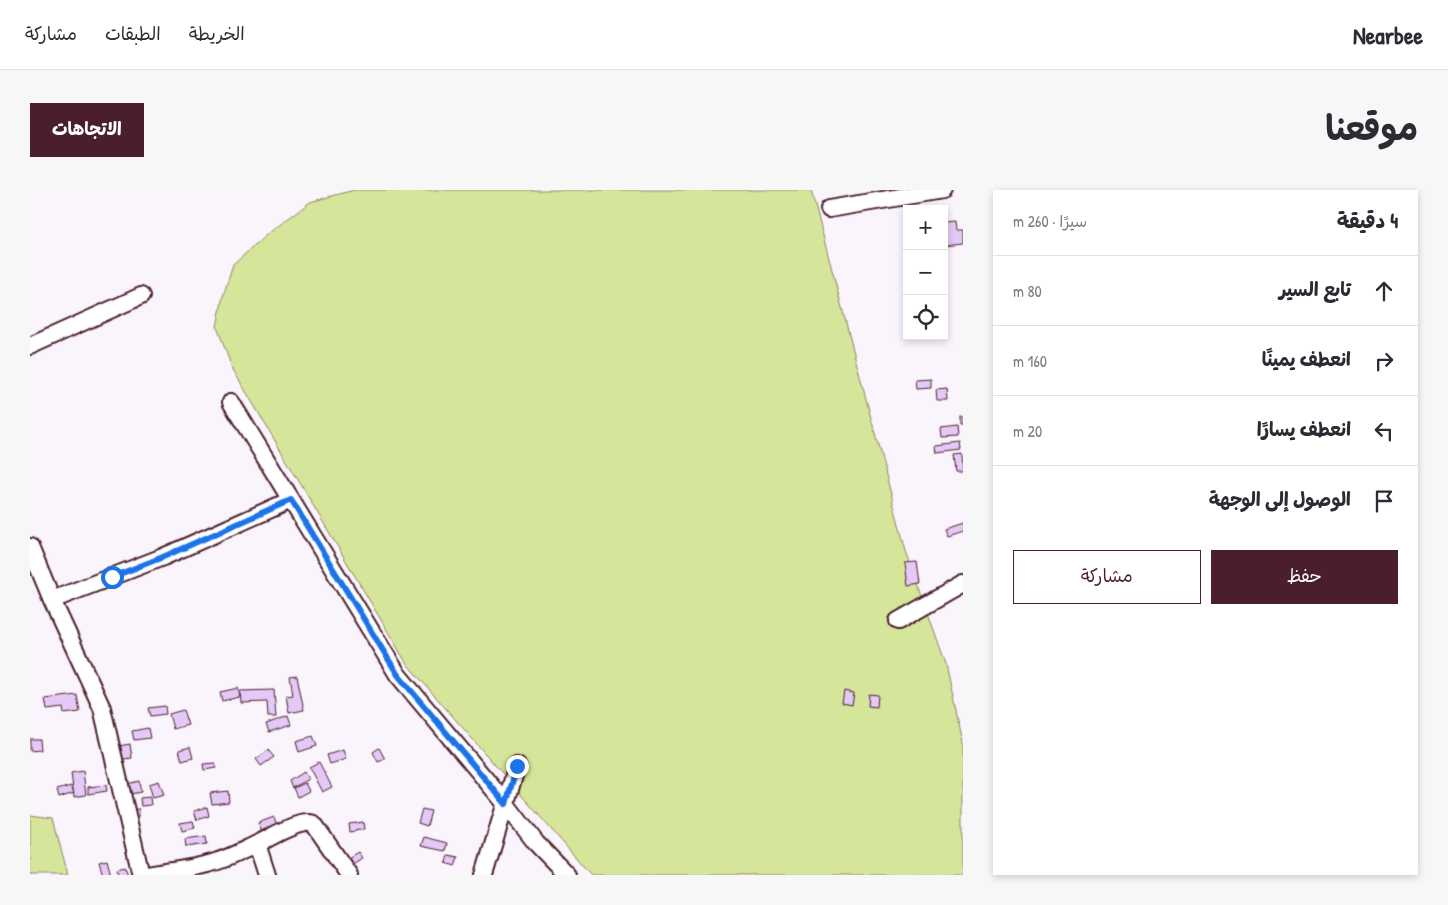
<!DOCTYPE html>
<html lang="ar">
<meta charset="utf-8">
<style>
:root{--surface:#fff;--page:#f7f7f7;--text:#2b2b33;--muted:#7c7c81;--line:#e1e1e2;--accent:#4a1f2b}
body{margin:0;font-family:"Patrick Hand","Playpen Sans Arabic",sans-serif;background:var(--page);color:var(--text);direction:rtl}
.controls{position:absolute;right:15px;top:15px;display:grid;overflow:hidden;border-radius:0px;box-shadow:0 2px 8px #0003}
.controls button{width:45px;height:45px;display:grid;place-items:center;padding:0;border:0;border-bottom:1px solid var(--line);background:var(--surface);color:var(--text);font:25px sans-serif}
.stop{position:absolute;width:15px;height:15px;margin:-11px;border:4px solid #1a73e8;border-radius:50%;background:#fff}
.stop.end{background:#1a73e8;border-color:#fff;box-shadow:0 1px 5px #0008}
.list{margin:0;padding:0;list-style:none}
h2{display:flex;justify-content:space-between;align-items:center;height:65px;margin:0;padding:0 20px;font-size:21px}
h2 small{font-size:16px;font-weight:400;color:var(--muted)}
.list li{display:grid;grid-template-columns:32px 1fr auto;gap:15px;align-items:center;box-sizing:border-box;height:70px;padding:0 20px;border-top:1px solid var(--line)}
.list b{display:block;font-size:19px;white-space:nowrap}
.list em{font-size:16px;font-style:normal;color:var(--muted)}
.actions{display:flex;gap:10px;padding:15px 20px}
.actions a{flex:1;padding:11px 0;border:1px solid var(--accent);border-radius:0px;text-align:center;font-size:18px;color:var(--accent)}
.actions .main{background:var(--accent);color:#fff}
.icon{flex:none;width:28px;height:28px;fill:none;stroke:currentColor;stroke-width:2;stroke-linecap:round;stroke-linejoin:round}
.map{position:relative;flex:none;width:933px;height:685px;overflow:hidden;direction:ltr;border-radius:0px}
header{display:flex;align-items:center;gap:30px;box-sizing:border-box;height:70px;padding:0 25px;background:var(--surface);border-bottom:1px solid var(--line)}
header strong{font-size:24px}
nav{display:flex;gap:28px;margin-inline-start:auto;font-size:18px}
.intro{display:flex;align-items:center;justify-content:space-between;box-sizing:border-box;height:120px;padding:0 30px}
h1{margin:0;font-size:35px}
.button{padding:12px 22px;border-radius:0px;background:var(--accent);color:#fff;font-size:18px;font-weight:700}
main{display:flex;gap:30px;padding:0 30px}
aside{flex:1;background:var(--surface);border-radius:0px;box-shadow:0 2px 8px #0003}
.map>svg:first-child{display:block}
.green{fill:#d5e599;stroke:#908262}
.building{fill:#e4c8f6;stroke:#4a1f2b}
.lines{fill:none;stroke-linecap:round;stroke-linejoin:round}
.minor-casing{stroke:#4a1f2b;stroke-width:20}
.minor{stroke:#fff;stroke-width:16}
.route{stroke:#1a73e8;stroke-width:6}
</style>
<header>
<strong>Nearbee</strong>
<nav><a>الخريطة</a><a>الطبقات</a><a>مشاركة</a></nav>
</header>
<div class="intro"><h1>موقعنا</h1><a class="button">الاتجاهات</a></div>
<main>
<aside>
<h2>4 دقيقة<small>سيرًا · 260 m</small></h2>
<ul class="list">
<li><svg class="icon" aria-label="ahead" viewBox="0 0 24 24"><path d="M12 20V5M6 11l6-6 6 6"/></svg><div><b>تابع السير</b></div><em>80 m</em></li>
<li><svg class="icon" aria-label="right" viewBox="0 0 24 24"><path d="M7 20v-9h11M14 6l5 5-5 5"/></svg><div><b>انعطف يمينًا</b></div><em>160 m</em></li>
<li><svg class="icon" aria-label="left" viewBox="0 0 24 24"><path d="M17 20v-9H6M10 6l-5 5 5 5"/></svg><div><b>انعطف يسارًا</b></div><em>20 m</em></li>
<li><svg class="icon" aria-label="arrive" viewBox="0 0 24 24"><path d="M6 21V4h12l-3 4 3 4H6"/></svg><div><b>الوصول إلى الوجهة</b></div></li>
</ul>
<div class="actions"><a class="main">حفظ</a><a>مشاركة</a></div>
</aside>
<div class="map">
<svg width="933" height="685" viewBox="0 0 933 685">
<rect width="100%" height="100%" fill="#faf4fd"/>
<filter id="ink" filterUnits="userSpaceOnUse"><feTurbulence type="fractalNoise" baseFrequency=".02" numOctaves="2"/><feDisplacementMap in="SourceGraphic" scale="10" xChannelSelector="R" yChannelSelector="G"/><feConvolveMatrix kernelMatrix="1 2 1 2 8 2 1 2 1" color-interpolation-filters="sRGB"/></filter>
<g filter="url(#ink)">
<!-- green -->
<g class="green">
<polygon points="324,0 781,0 876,361 916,474 933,553 933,685 561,685 377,474 202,178 187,137 193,106 203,75 235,46 280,12"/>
<polygon points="0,625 23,628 38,685 0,685"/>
</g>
<!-- building -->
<g class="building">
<polygon points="925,32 926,40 933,40 933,53 914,55 914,33"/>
<polygon points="901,189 901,198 886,199 885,190"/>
<polygon points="917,199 918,211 907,211 906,200"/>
<rect x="930" y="227" width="3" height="8"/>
<polygon points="927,237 928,247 912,248 911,239"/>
<polygon points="930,253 931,260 907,263 906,256"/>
<polygon points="932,264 933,281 926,281 924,265"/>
<polygon points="933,333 933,341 917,346 914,339"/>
<polygon points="887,372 890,394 878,396 875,373"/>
<polygon points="267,486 274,520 259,523 256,506 263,505 260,487"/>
<polygon points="208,498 210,507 192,511 190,502"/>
<polygon points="244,500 246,527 238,527 237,512 211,513 210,501"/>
<polygon points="814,501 824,503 822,515 812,513"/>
<polygon points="839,504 848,505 847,517 838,516"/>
<polygon points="47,505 50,522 34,524 33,518 17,520 15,509"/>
<polygon points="135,516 136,524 120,526 118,518"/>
<polygon points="153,520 158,535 143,539 139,524"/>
<polygon points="258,526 261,535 239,542 236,534"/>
<polygon points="118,538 120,548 104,550 102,541"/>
<polygon points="283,546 287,556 269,562 266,551"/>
<polygon points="0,549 9,549 10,560 0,561"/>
<polygon points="100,554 102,568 85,570 83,557"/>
<polygon points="160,557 163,568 152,571 149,560"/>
<polygon points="349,558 355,569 348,572 343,562"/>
<polygon points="238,560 244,567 231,576 226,569"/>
<polygon points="313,560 316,569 300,574 297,565"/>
<polygon points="289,572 302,597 292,602 279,577"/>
<polygon points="185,573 186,578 174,580 173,574"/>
<polygon points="53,581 56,605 44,607 41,583"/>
<polygon points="274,582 278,589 263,598 260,591"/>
<polygon points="109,591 111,602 95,605 93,595"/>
<polygon points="129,591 134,605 123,608 119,594"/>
<polygon points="275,593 279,601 268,607 264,598"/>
<polygon points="76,595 77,601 58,604 58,597"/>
<polygon points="41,596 44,603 29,608 27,600"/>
<polygon points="198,601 199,612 182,614 180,603"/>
<polygon points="120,607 121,615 111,616 110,608"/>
<polygon points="177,617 179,626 167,630 164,621"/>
<rect x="99" y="619" width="10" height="7"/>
<polygon points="392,619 401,621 397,636 388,633"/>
<polygon points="244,627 250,643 235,649 228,633"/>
<polygon points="163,631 165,638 152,641 150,633"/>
<polygon points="333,632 334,639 320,642 319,634"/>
<polygon points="176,646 177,654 156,657 155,649"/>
<polygon points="394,647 417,653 415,661 391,656"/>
<polygon points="328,662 332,668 315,679 311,672"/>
<polygon points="418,665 428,667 425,676 416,673"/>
<polygon points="77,670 81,685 73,685 69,672"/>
<polygon points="95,677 98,685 88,685 87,679"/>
</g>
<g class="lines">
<!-- minor casing -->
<g class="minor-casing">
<g id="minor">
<polyline points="799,19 912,0"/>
<polyline points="0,156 111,106"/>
<polyline points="201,212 368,485 476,614 506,653 537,685"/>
<polyline points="0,357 22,410 72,518 111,685"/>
<polyline points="22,410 133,367 261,310"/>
<polyline points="868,431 933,394"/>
<polyline points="227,654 237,685"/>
<path d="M117,685c22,-4 46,-6 68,-13 14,-4 29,-12 42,-18 13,-6 44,-26 57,-20l35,51"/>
<polyline points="454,685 487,576"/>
</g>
</g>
<!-- minor -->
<use href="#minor" class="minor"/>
</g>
</g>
<g class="lines" filter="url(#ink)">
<!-- route -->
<polyline class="route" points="82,387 133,367 261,310 368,485 476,614 487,576"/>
</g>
</svg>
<div class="controls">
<button>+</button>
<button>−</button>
<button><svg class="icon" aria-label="locate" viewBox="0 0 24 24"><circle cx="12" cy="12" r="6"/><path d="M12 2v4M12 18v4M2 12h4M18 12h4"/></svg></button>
</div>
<div class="stop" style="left:82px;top:387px"></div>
<div class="stop end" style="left:487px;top:576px"></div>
</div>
</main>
